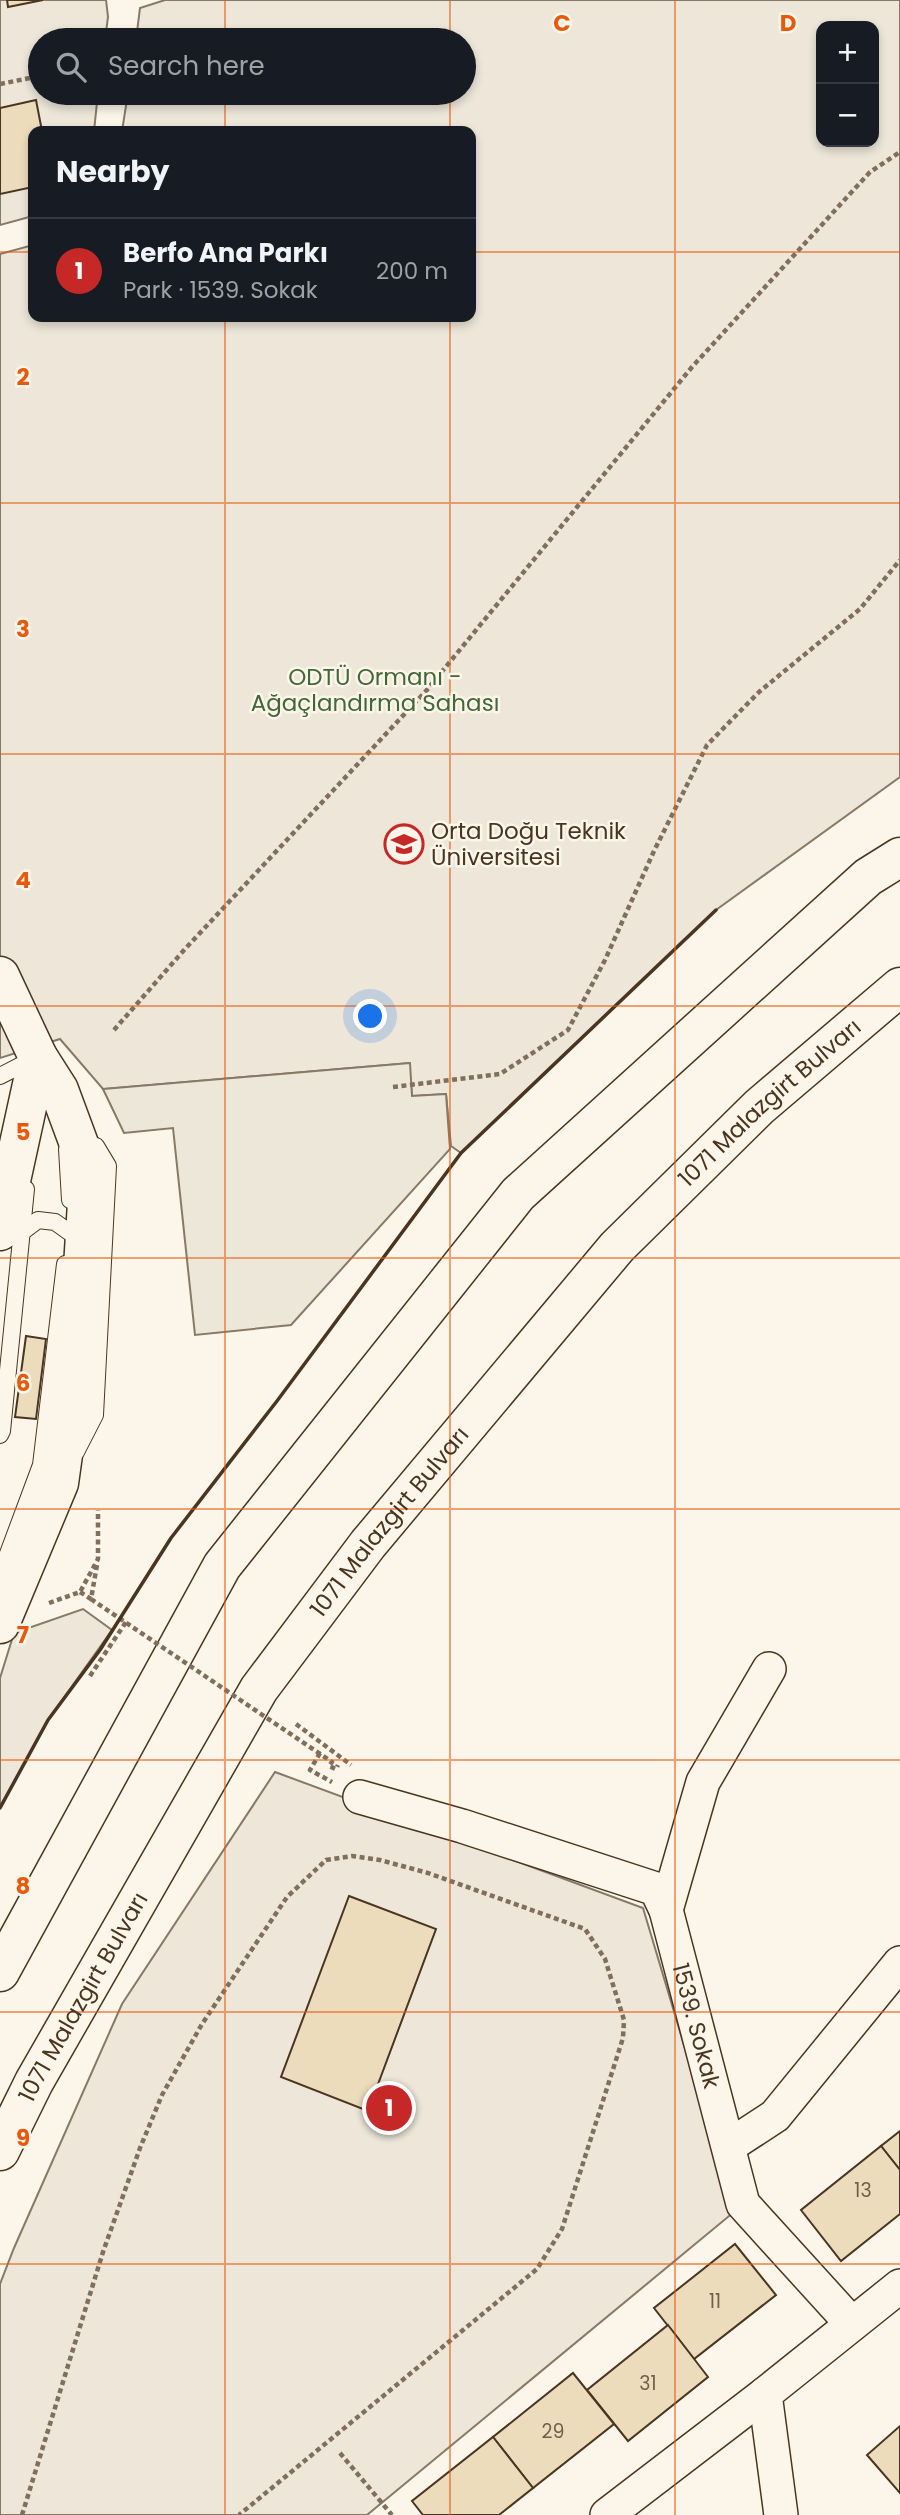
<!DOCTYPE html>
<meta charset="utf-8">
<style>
:root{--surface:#171b24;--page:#242831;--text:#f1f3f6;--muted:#9ea1a6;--line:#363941;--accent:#c62828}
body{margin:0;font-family:Poppins,sans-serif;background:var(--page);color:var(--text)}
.controls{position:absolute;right:21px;top:21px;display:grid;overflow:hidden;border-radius:14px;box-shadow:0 4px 10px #0003}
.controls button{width:63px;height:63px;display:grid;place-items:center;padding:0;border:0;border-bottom:2px solid var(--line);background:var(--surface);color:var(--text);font:35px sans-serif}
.you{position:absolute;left:371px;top:1017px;width:24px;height:24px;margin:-18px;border:5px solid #fff;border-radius:50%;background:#1a73e8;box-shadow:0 0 0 10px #1a73e833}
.badge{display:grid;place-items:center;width:46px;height:46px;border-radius:50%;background:var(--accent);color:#fff;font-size:23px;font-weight:700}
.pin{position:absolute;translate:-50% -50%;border:4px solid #fff;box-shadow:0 2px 7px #0006}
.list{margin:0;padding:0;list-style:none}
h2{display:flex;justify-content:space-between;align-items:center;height:91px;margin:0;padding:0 28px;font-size:30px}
h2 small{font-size:23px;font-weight:400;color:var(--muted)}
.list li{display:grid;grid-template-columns:46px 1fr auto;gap:21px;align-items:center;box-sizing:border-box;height:105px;padding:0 28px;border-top:2px solid var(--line)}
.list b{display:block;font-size:26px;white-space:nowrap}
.list p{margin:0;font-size:23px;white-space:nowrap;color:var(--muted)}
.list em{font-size:23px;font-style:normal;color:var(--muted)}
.icon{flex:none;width:38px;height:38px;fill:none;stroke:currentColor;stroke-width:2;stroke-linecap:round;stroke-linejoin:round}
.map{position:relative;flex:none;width:900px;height:2515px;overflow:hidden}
.search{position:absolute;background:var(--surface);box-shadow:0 4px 10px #0003;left:28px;top:28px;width:448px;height:77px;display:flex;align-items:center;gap:18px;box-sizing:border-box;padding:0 24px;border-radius:38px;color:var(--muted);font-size:26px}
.panel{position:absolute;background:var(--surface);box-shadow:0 4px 10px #0003;left:28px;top:126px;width:448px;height:196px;border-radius:14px}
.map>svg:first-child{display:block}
.green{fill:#ede6d9;stroke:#887966;stroke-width:2;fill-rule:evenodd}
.parking{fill:#ede7d9;stroke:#887966;stroke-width:2}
.building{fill:#ecdcbc;stroke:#4a3520;stroke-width:2}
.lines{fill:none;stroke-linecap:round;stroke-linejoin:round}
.service-casing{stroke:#4a3520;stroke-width:18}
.minor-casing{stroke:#4a3520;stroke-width:36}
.tertiary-casing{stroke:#4a3520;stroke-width:41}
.primary-casing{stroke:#4a3520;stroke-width:41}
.path{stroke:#7f6f5c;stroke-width:4.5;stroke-dasharray:5 3.5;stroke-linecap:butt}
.service{stroke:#fbf6e9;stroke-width:16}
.minor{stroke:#fbf6e9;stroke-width:33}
.tertiary{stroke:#fbf6e9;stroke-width:38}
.primary{stroke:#fbf6e9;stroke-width:38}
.path-bridge{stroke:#7f6f5c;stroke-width:4.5;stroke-dasharray:5 3.5;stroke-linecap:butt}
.wall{stroke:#4a3520;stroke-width:3.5}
.grid{fill:none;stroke:#e8590c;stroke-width:2;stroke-opacity:0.55}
.labels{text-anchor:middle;stroke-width:5;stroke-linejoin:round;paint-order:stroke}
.number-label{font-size:19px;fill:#725f47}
.park-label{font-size:23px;fill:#436837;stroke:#fbf6e9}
.poi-label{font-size:23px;fill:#4a3520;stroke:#fbf6e9;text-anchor:start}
.street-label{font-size:23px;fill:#4a3520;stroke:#fbf6e9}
.grid-label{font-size:23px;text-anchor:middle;font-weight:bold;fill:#e8590c;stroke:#fbf6e9;stroke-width:5;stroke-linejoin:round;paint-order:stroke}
</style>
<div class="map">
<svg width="900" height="2515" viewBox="0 0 900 2515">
<rect width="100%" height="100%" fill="#fbf6e9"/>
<!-- green -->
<g class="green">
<polygon points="0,0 106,0 108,17 105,40 40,40 40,93 98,93 94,131 33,131 33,216 0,225"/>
<path d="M165,0h735v777l-184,133 -255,243 -10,-7 -5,-52 -34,2 -3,-33 -306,26 -43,-50 -60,19v-804l33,-9v72h438v-186h-349l6,-38h336v-53h-328l4,-32zM821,26h53v116h-53z"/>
<polygon points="83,1609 112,1630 48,1720 0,1808 0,1678 14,1633"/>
<polygon points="275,1772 643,1908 734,2212 367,2515 0,2515 0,2284 14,2248 122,2004"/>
</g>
<!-- parking -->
<polygon class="parking" points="410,1063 412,1096 446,1094 450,1149 291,1325 195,1335 173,1128 124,1133 103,1089"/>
<!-- building -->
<g class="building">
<polygon points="7,0 43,0 8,7"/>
<polygon points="36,100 42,131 33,131 33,187 0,194 0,108"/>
<polygon points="26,1336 46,1339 36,1419 15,1417"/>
<polygon points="349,1896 436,1929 368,2111 281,2077"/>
<polygon points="900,2131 900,2170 881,2146"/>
<polygon points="881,2146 900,2170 900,2214 841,2261 801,2210"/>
<polygon points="735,2244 776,2295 694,2359 654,2308"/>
<polygon points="668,2325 708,2377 628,2441 587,2390"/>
<polygon points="573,2373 614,2424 533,2488 493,2437"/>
<polygon points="900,2426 900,2493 867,2455"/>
<polygon points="493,2437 533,2488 499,2515 423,2515 412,2501"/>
</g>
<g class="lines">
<!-- service casing -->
<g class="service-casing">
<g id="service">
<polyline points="0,1076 35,1058"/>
<polyline points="67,1149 70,1200"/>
<polyline points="22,1232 38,1220 55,1222 69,1232"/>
<polyline points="0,1435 2,1431 26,1189"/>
<polyline points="76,1452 95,1415 108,1166 96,1146"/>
<polyline points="0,1575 41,1465 65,1264"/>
</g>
</g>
<!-- minor casing -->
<g class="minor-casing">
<g id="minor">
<path id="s1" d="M360,1797l102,29 194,63 10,21 77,294 109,120"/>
<polyline points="666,1910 703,1782 769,1669"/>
<polyline points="729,2146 775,2116 900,1963"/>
<polyline points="607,2515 765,2394"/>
<polyline points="781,2515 765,2394 900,2286"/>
</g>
</g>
<!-- tertiary casing -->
<g class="tertiary-casing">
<g id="tertiary">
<polyline points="0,976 38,1057 59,1090 89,1171 78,1347 59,1483 0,1624"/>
<polyline points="0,1231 38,1057"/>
</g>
</g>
<!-- primary casing -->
<g class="primary-casing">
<g id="primary">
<polyline points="0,1972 222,1566 518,1194 868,877 900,857"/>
<path id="s2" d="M0,2151l34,-69 225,-393 109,-145 249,-297 142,-140 141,-120"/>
</g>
</g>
<!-- path -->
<g class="path">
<polyline points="0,84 40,76"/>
<polyline points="114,1030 185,949 426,691 692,367 870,172 900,152"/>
<polyline points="393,1087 500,1074 568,1030 605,960 654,851 707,745 759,692 860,609 900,560"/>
<polyline points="80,1592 91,1599 97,1565"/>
<polyline points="49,1603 80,1592 98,1559 98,1510"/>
<polyline points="90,1676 126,1622"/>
<polyline points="296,1724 351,1765"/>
<polyline points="320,1753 310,1770 332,1782"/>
<polyline points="340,2453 392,2515"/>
<polyline points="22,2515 103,2252 140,2148 162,2095 202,2024 287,1897 326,1860 352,1856 380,1860 428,1873 585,1929 605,1959 624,2020 623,2038 562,2229 537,2269 239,2515"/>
</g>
<!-- service -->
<use href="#service" class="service"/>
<!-- minor -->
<use href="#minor" class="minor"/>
<!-- tertiary -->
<use href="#tertiary" class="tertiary"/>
<!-- primary -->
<use href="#primary" class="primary"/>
<!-- path-bridge -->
<polyline class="path-bridge" points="91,1599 332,1762 329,1766 336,1769 338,1765"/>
<!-- wall -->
<polyline class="wall" points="0,1808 48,1720 100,1650 171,1538 277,1401 461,1153 716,910"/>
</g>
<!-- grid -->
<path class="grid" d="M225,0v40M450,0v40M675,0v2515M225,93v38M450,93v38M0,252h33M471,252h429M225,317v2198M450,317v2198M0,503h900M0,754h900M0,1006h900M0,1258h900M0,1509h900M0,1760h900M0,2012h900M0,2264h900"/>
<!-- icons -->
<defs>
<g id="university-ring" transform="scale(2.0125)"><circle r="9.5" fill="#fbf6e9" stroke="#c62828" stroke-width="1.5"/><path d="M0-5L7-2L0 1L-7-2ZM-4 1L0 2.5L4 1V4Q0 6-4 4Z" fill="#c62828"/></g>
</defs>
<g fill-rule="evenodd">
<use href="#university-ring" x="404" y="844"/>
</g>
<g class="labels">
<!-- number labels -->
<g class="number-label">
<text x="863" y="2197">13</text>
<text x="715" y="2308">11</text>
<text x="648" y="2390">31</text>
<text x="553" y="2438">29</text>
</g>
<!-- park labels -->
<g class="park-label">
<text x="375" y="685">ODTÜ Ormanı -<tspan x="375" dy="26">Ağaçlandırma Sahası</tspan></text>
</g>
<!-- poi labels -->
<g class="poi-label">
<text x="431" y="839">Orta Doğu Teknik<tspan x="431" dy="26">Üniversitesi</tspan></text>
</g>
<!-- street labels -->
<g class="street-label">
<text dy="8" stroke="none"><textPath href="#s2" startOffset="1309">1071 Malazgirt Bulvarı</textPath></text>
<text dy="8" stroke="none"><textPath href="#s2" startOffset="742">1071 Malazgirt Bulvarı</textPath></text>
<text dy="8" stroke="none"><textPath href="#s2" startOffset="175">1071 Malazgirt Bulvarı</textPath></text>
<text dy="8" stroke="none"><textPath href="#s1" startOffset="453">1539. Sokak</textPath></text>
</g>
</g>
<g class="grid-label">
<text x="562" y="31">C</text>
<text x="788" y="31">D</text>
<text x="23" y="385">2</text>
<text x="23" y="637">3</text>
<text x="23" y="888">4</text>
<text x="23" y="1140">5</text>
<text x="23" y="1391">6</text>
<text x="23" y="1643">7</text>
<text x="23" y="1894">8</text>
<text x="23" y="2146">9</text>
</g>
</svg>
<div class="controls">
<button>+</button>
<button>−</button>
</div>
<div class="you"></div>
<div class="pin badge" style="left:389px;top:2108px">1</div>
<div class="search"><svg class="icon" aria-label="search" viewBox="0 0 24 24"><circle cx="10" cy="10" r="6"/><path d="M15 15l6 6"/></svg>Search here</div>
<section class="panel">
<h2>Nearby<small></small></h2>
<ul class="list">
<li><span class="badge">1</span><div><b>Berfo Ana Parkı</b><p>Park · 1539. Sokak</p></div><em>200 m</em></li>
</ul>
</section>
</div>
